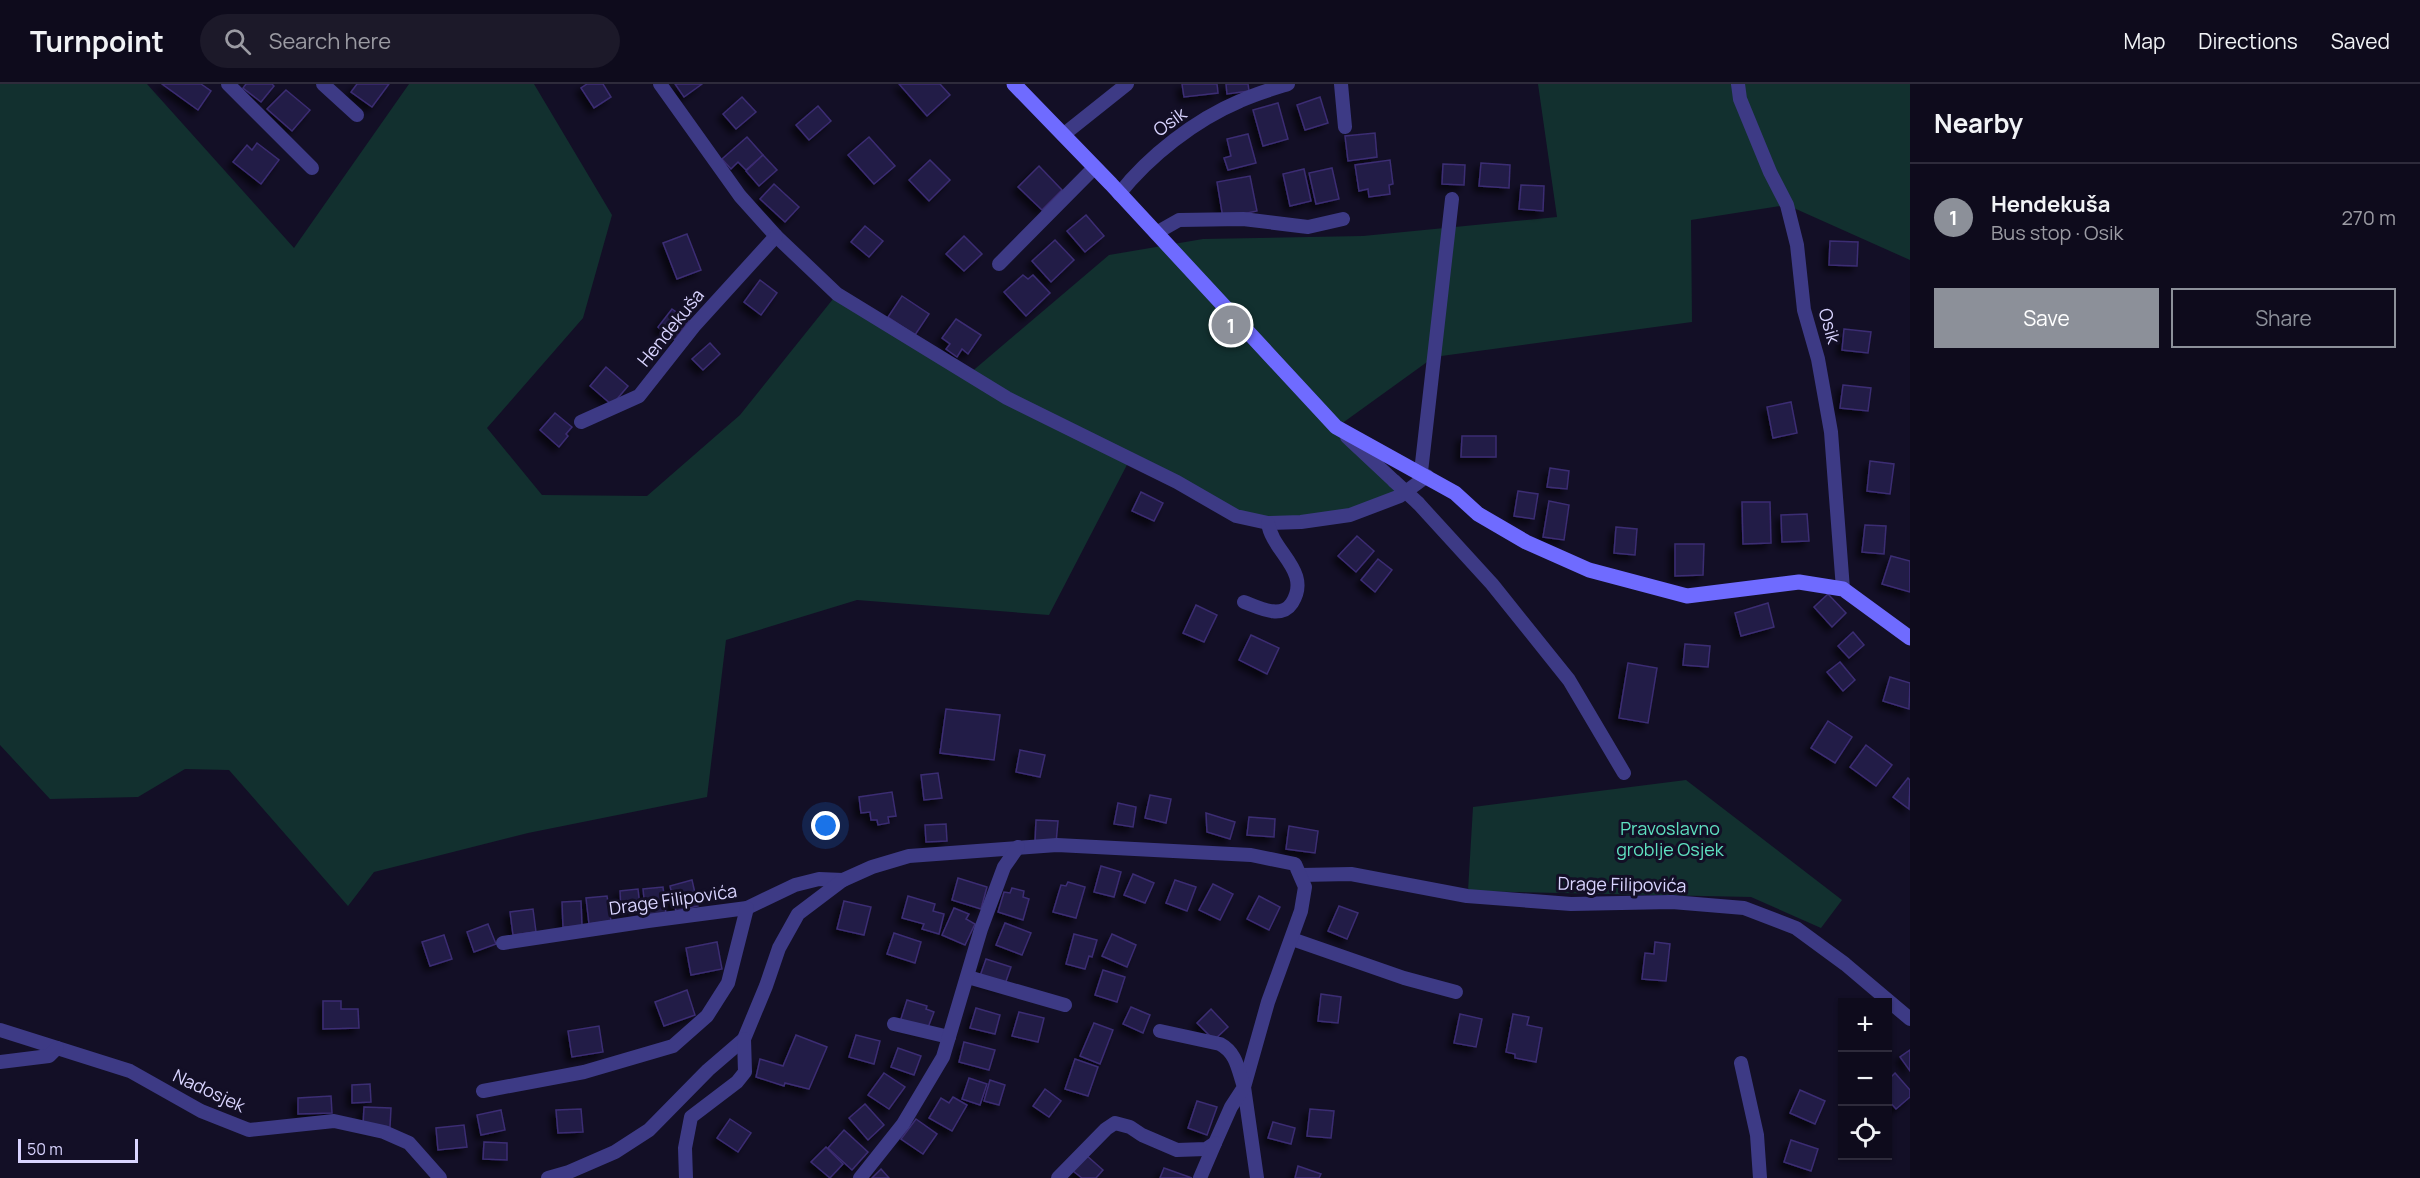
<!DOCTYPE html>
<meta charset="utf-8">
<style>
:root{--surface:#0e0b1c;--page:#1c1929;--text:#f1f3f6;--muted:#9b9ba3;--line:#2e2b3b;--accent:#8c9099}
body{margin:0;font-family:Manrope,sans-serif;background:var(--page);color:var(--text)}
.controls{position:absolute;right:18px;bottom:18px;display:grid;overflow:hidden;border-radius:0px;box-shadow:0 2px 4px #0004}
.controls button{width:54px;height:54px;display:grid;place-items:center;padding:0;border:0;border-bottom:2px solid var(--line);background:var(--surface);color:var(--text);font:30px sans-serif}
.scale{position:absolute;left:18px;bottom:15px;width:120px;box-sizing:border-box;padding-left:6px;border:3px solid #d9d4ff;border-top:0;font-size:16px;line-height:21px;white-space:nowrap;color:#d9d4ff;-webkit-text-stroke:4px #130f26;paint-order:stroke}
.you{position:absolute;left:826px;top:742px;width:21px;height:21px;margin:-15px;border:4px solid #fff;border-radius:50%;background:#1a73e8;box-shadow:0 0 0 9px #1a73e833}
.badge{display:grid;place-items:center;width:39px;height:39px;border-radius:50%;background:var(--accent);color:#fff;font-size:20px;font-weight:700}
.pin{position:absolute;translate:-50% -50%;border:3px solid #fff;box-shadow:0 2px 6px #0006}
.list{margin:0;padding:0;list-style:none}
h2{display:flex;justify-content:space-between;align-items:center;height:78px;margin:0;padding:0 24px;font-size:26px}
h2 small{font-size:20px;font-weight:400;color:var(--muted)}
.list li{display:grid;grid-template-columns:39px 1fr auto;gap:18px;align-items:center;box-sizing:border-box;height:108px;padding:0 24px;border-top:2px solid var(--line)}
.list b{display:block;font-size:22px;white-space:nowrap}
.list p{margin:0;font-size:20px;white-space:nowrap;color:var(--muted)}
.list em{font-size:20px;font-style:normal;color:var(--muted)}
.actions{display:flex;gap:12px;padding:18px 24px}
.actions a{flex:1;padding:14px 0;border:2px solid var(--accent);border-radius:0px;text-align:center;font-size:21px;color:var(--accent)}
.actions .main{background:var(--accent);color:#fff}
.icon{flex:none;width:33px;height:33px;fill:none;stroke:currentColor;stroke-width:2;stroke-linecap:round;stroke-linejoin:round}
.map{position:relative;flex:none;width:1910px;height:1094px;overflow:hidden}
header{display:flex;align-items:center;gap:36px;box-sizing:border-box;height:84px;padding:0 30px;background:var(--surface);border-bottom:2px solid var(--line)}
header strong{font-size:28px}
nav{display:flex;gap:33px;margin-inline-start:auto;font-size:21px}
.search{width:420px;height:54px;background:var(--page);display:flex;align-items:center;gap:15px;box-sizing:border-box;padding:0 21px;border-radius:33px;color:var(--muted);font-size:22px}
main{display:flex}
aside{flex:1;background:var(--surface)}
.map>svg:first-child{display:block}
.green{fill:#12302f}
.building{fill:#241b47;stroke:#3b2d73;stroke-width:1.5;filter:url(#shadow)}
.lines{fill:none;stroke-linecap:round;stroke-linejoin:round}
.minor{stroke:#3d3a85;stroke-width:14}
.secondary{stroke:#6f6bff;stroke-width:15}
.minor-bridge{stroke:#3d3a85;stroke-width:14}
.labels{text-anchor:middle;stroke-width:6;stroke-linejoin:round;paint-order:stroke}
.street-label{font-size:18px;fill:#d9d4ff;stroke:#130f26}
.park-label{font-size:18px;fill:#5fe0c0;stroke:#130f26}
</style>
<header>
<strong>Turnpoint</strong>
<div class="search"><svg class="icon" aria-label="search" viewBox="0 0 24 24"><circle cx="10" cy="10" r="6"/><path d="M15 15l6 6"/></svg>Search here</div>
<nav><a>Map</a><a>Directions</a><a>Saved</a></nav>
</header>
<main>
<div class="map">
<svg width="1910" height="1094" viewBox="0 0 1910 1094">
<defs>
<filter id="shadow"><feDropShadow dx="-5" dy="5" stdDeviation="3" flood-color="#0009"/></filter>
</defs>
<rect width="100%" height="100%" fill="#130f26"/>
<!-- green -->
<g class="green">
<polygon points="0,0 147,0 294,164 409,0 534,0 612,131 583,234 487,344 542,411 647,412 740,331 837,210 969,290 1109,171 1203,155 1363,152 1557,133 1538,0 1910,0 1910,176 1787,121 1691,136 1692,238 1434,273 1337,343 1400,412 1301,438 1236,432 1130,375 1049,531 857,516 726,556 707,713 528,749 374,788 348,822 229,686 185,685 138,713 50,715 0,661"/>
<polygon points="1686,696 1842,816 1821,844 1751,813 1468,807 1473,723"/>
</g>
<!-- building -->
<g class="building">
<polygon points="162,0 201,0 211,7 198,26"/>
<polygon points="246,0 272,0 274,2 261,18 243,4"/>
<polygon points="357,0 389,0 372,23 351,8"/>
<polygon points="587,0 603,0 611,13 594,24 581,4"/>
<polygon points="675,0 702,0 684,13"/>
<polygon points="899,0 940,0 950,11 927,32"/>
<polygon points="1182,0 1217,0 1218,9 1184,13"/>
<polygon points="1226,0 1248,0 1249,7 1227,10"/>
<polygon points="286,6 310,26 292,47 267,25"/>
<polygon points="742,13 756,28 736,45 723,30"/>
<polygon points="1320,13 1328,39 1305,46 1297,21"/>
<polygon points="1278,19 1288,55 1263,62 1253,26"/>
<polygon points="818,22 831,37 809,56 796,41"/>
<polygon points="1375,49 1377,73 1348,77 1345,52"/>
<polygon points="1248,50 1256,79 1228,86 1224,74 1231,72 1227,55"/>
<polygon points="747,53 763,71 746,86 738,78 731,85 722,75"/>
<polygon points="869,53 895,82 874,100 848,71"/>
<polygon points="257,59 279,76 261,100 233,78 247,61 252,66"/>
<polygon points="763,71 777,86 759,102 746,87"/>
<polygon points="930,76 950,96 929,117 909,96"/>
<polygon points="1390,76 1393,100 1389,101 1390,110 1369,113 1368,105 1359,107 1355,81"/>
<polygon points="1481,79 1510,81 1509,104 1479,102"/>
<polygon points="1443,80 1465,81 1464,101 1442,100"/>
<polygon points="1039,82 1062,106 1042,126 1018,103"/>
<polygon points="1332,84 1339,115 1316,120 1309,89"/>
<polygon points="1304,85 1311,117 1290,122 1283,90"/>
<polygon points="1250,92 1257,127 1223,134 1217,98"/>
<polygon points="774,100 799,123 785,138 760,115"/>
<polygon points="1521,101 1544,102 1543,127 1519,125"/>
<polygon points="1086,131 1104,152 1085,168 1067,147"/>
<polygon points="865,142 883,157 869,173 851,158"/>
<polygon points="687,150 701,186 677,195 663,159"/>
<polygon points="964,152 982,170 964,187 946,170"/>
<polygon points="1055,156 1074,176 1051,198 1032,177"/>
<polygon points="1830,157 1858,158 1857,182 1829,181"/>
<polygon points="1023,191 1028,195 1033,191 1050,209 1026,232 1004,208"/>
<polygon points="760,196 777,209 761,231 744,218"/>
<polygon points="902,212 929,230 915,251 888,233"/>
<polygon points="672,225 689,237 675,256 658,243"/>
<polygon points="956,235 981,251 968,270 962,265 957,273 946,265 950,260 942,254"/>
<polygon points="1844,245 1871,248 1868,269 1842,266"/>
<polygon points="710,259 720,270 703,286 692,275"/>
<polygon points="606,283 628,302 612,321 590,302"/>
<polygon points="1843,301 1871,304 1868,327 1840,324"/>
<polygon points="1791,318 1797,349 1773,354 1767,323"/>
<polygon points="555,329 572,343 566,350 568,352 559,363 540,346"/>
<polygon points="1462,352 1496,352 1496,373 1461,373"/>
<polygon points="1870,377 1894,380 1890,410 1867,407"/>
<polygon points="1550,384 1569,387 1567,405 1547,403"/>
<polygon points="1518,407 1538,410 1534,435 1514,432"/>
<polygon points="1141,408 1163,419 1154,437 1132,427"/>
<polygon points="1549,417 1569,421 1564,456 1543,453"/>
<polygon points="1742,418 1770,418 1771,459 1743,460"/>
<polygon points="1807,430 1809,457 1782,458 1781,431"/>
<polygon points="1865,441 1886,442 1884,470 1862,468"/>
<polygon points="1616,443 1637,445 1635,471 1614,469"/>
<polygon points="1357,452 1374,467 1356,488 1338,472"/>
<polygon points="1675,460 1704,460 1703,491 1675,492"/>
<polygon points="1891,472 1910,477 1910,508 1882,500"/>
<polygon points="1378,475 1392,486 1375,508 1361,496"/>
<polygon points="1828,510 1846,529 1832,543 1814,523"/>
<polygon points="1768,519 1774,543 1741,552 1735,529"/>
<polygon points="1196,521 1217,531 1204,558 1183,549"/>
<polygon points="1853,548 1864,561 1849,574 1838,562"/>
<polygon points="1251,551 1279,564 1267,590 1239,576"/>
<polygon points="1685,560 1710,562 1708,583 1683,581"/>
<polygon points="1840,578 1855,596 1843,607 1827,588"/>
<polygon points="1628,579 1657,584 1648,639 1619,634"/>
<polygon points="1890,593 1910,599 1909,625 1883,617"/>
<polygon points="946,625 1000,631 994,676 940,669"/>
<polygon points="1828,637 1852,653 1835,679 1811,664"/>
<polygon points="1866,661 1892,681 1876,702 1850,683"/>
<polygon points="1020,666 1045,671 1040,693 1016,688"/>
<polygon points="938,689 942,714 924,716 921,691"/>
<polygon points="1908,694 1910,696 1909,725 1893,713"/>
<polygon points="892,708 896,732 888,733 889,739 878,741 877,736 871,736 870,728 861,729 859,713"/>
<polygon points="1150,711 1171,715 1166,739 1145,734"/>
<polygon points="1118,719 1136,723 1133,743 1114,740"/>
<polygon points="1206,729 1235,738 1230,755 1207,748"/>
<polygon points="1249,733 1275,735 1274,753 1247,751"/>
<polygon points="1036,736 1058,737 1056,759 1035,758"/>
<polygon points="946,740 947,757 926,758 925,741"/>
<polygon points="1289,742 1318,747 1315,769 1286,765"/>
<polygon points="1101,782 1121,788 1114,813 1094,808"/>
<polygon points="1133,790 1154,799 1145,819 1124,811"/>
<polygon points="958,794 987,803 981,825 952,816"/>
<polygon points="692,796 698,822 676,827 670,802"/>
<polygon points="1175,796 1196,803 1187,827 1166,819"/>
<polygon points="1068,798 1085,803 1076,834 1053,828 1061,801 1066,802"/>
<polygon points="1213,800 1233,810 1220,836 1199,826"/>
<polygon points="663,803 666,831 646,833 643,805"/>
<polygon points="1012,804 1024,807 1023,813 1029,815 1023,836 998,828 1004,808 1010,809"/>
<polygon points="638,805 640,823 621,825 620,807"/>
<polygon points="607,812 611,837 589,840 586,814"/>
<polygon points="908,812 935,820 933,827 944,830 939,850 922,845 924,840 902,834"/>
<polygon points="1259,812 1280,823 1269,846 1247,835"/>
<polygon points="581,817 582,842 563,843 562,818"/>
<polygon points="844,817 871,823 864,851 837,845"/>
<polygon points="1339,822 1358,829 1347,855 1328,847"/>
<polygon points="954,824 969,830 966,835 975,840 965,861 942,851"/>
<polygon points="533,825 536,848 513,851 510,828"/>
<polygon points="1005,839 1031,849 1022,871 996,861"/>
<polygon points="488,840 496,860 474,868 467,848"/>
<polygon points="894,849 921,858 915,879 887,870"/>
<polygon points="1074,850 1097,856 1092,873 1089,872 1085,885 1066,880"/>
<polygon points="1112,850 1136,861 1127,883 1102,872"/>
<polygon points="444,851 452,875 430,882 422,858"/>
<polygon points="717,858 722,885 691,891 686,864"/>
<polygon points="1655,858 1670,860 1666,897 1642,895 1645,869 1654,870"/>
<polygon points="986,875 1011,883 1004,903 979,895"/>
<polygon points="1103,886 1125,893 1117,918 1095,911"/>
<polygon points="687,906 695,931 664,942 655,918"/>
<polygon points="1321,910 1341,913 1338,939 1318,937"/>
<polygon points="907,916 927,922 926,925 934,928 927,946 900,938"/>
<polygon points="323,917 341,917 341,925 358,925 359,944 323,945"/>
<polygon points="1131,923 1150,931 1143,949 1123,940"/>
<polygon points="976,924 1000,931 995,950 970,944"/>
<polygon points="1211,925 1228,943 1214,956 1197,939"/>
<polygon points="1019,928 1044,934 1038,958 1012,952"/>
<polygon points="1460,930 1482,935 1476,963 1454,959"/>
<polygon points="1513,930 1529,933 1527,941 1542,944 1536,978 1515,974 1515,970 1506,968"/>
<polygon points="1094,939 1113,946 1100,980 1080,972"/>
<polygon points="599,942 603,968 572,973 568,947"/>
<polygon points="796,951 827,963 809,1005 785,999 784,1002 756,993 760,975 783,982"/>
<polygon points="856,951 880,957 874,980 849,973"/>
<polygon points="964,958 995,966 989,986 959,978"/>
<polygon points="898,964 921,972 914,991 891,983"/>
<polygon points="1910,966 1910,987 1900,973"/>
<polygon points="1075,975 1098,983 1088,1012 1065,1005"/>
<polygon points="884,989 905,1003 889,1025 868,1011"/>
<polygon points="1895,989 1910,1006 1910,1013 1896,1025 1888,1016 1888,996"/>
<polygon points="969,994 987,1000 980,1021 962,1015"/>
<polygon points="990,996 1005,1001 999,1021 984,1017"/>
<polygon points="370,1000 371,1018 352,1019 352,1001"/>
<polygon points="1045,1005 1061,1017 1049,1033 1033,1022"/>
<polygon points="1800,1006 1825,1017 1815,1040 1790,1029"/>
<polygon points="331,1012 332,1029 298,1030 298,1014"/>
<polygon points="953,1013 967,1021 952,1047 929,1034 941,1014 949,1019"/>
<polygon points="1197,1017 1217,1023 1207,1051 1188,1044"/>
<polygon points="865,1020 884,1041 868,1056 849,1034"/>
<polygon points="364,1023 391,1024 390,1043 363,1042"/>
<polygon points="581,1025 583,1048 558,1049 556,1026"/>
<polygon points="1310,1025 1334,1027 1331,1054 1307,1052"/>
<polygon points="501,1026 505,1046 481,1051 477,1031"/>
<polygon points="730,1035 751,1049 738,1068 717,1054"/>
<polygon points="916,1035 937,1050 923,1070 901,1055"/>
<polygon points="1273,1038 1295,1044 1291,1060 1268,1054"/>
<polygon points="464,1041 467,1063 438,1066 436,1044"/>
<polygon points="844,1046 868,1068 852,1086 828,1064"/>
<polygon points="1791,1056 1818,1065 1811,1087 1784,1078"/>
<polygon points="484,1058 507,1059 507,1076 483,1075"/>
<polygon points="826,1063 843,1080 830,1094 811,1078"/>
<polygon points="1086,1071 1103,1086 1096,1094 1082,1094 1073,1087"/>
<polygon points="1298,1082 1321,1090 1319,1094 1295,1094"/>
<polygon points="1164,1084 1192,1094 1160,1094"/>
<polygon points="881,1085 889,1094 872,1094"/>
</g>
<g class="lines">
<!-- minor -->
<g class="minor">
<polyline points="228,0 312,84"/>
<polyline points="323,0 357,31"/>
<polyline points="660,0 740,112 776,152 837,210 1007,314 1177,398 1236,432 1268,439 1301,438 1350,431 1400,412 1427,392"/>
<polyline points="1341,0 1345,43"/>
<polyline points="1738,0 1740,15 1770,88 1787,121 1797,161 1804,226 1818,275 1831,348 1843,505"/>
<polyline points="1063,51 1127,0"/>
<path d="M1119,110c30,-38 76,-74 121,-93 15,-7 32,-12 48,-17"/>
<polyline points="1156,149 1179,136 1243,135 1308,143 1343,135"/>
<polyline points="999,180 1094,84"/>
<polyline points="581,338 639,312 695,241 776,152"/>
<polyline points="1347,353 1394,397"/>
<polyline points="1421,388 1452,115"/>
<polyline points="1418,419 1492,500 1569,596 1624,689"/>
<path d="M1244,518c14,5 37,18 48,1 20,-32 -20,-51 -24,-80"/>
<polyline points="1301,791 1351,790 1467,812 1571,820 1672,818 1744,824 1796,844 1845,880 1910,935"/>
<polyline points="1292,855 1404,894 1456,908"/>
<polyline points="503,859 648,837 747,824 795,801 819,795 843,796"/>
<polyline points="968,893 1065,921"/>
<polyline points="894,940 949,953"/>
<polyline points="0,946 130,987 201,1027 249,1046 334,1037 384,1048 409,1059 440,1094"/>
<polyline points="0,978 49,972 57,964"/>
<polyline points="1741,979 1757,1051 1760,1094"/>
<polyline points="483,1007 584,988 673,962 707,932 728,899 747,824"/>
<polyline points="548,1094 569,1088 615,1068 649,1046 708,986 744,955 766,902 779,864 798,830 843,796 872,783 909,772 1057,761 1251,771 1295,780 1305,803 1301,827 1268,918 1244,1003 1257,1094"/>
<polyline points="686,1094 685,1064 691,1033 737,998 745,988 744,955"/>
<polyline points="860,1094 903,1040 943,973 981,845 1004,783 1018,763"/>
<path d="M1058,1094l48,-49 9,-6 15,4 12,8 35,15 29,-1 9,-6 16,-36 13,-20c-6,-17 -7,-34 -24,-43l-60,-13"/>
<polyline points="1200,1094 1215,1059"/>
</g>
<!-- secondary -->
<polyline class="secondary" points="1014,0 1111,100 1336,343 1455,409 1478,430 1526,458 1589,486 1687,512 1799,498 1843,505 1910,554"/>
<!-- minor-bridge -->
<polyline class="minor-bridge" points="1394,397 1418,419"/>
</g>
<g class="labels">
<!-- street labels -->
<g class="street-label">
<text transform="translate(1170 38) rotate(-36)" y="6">Osik</text>
<text transform="translate(1829 242) rotate(74)" y="6">Osik</text>
<text transform="translate(671 244) rotate(-51)" y="6">Hendekuša</text>
<text transform="translate(1622 801) rotate(1)" y="6">Drage Filipovića</text>
<text transform="translate(673 816) rotate(-8)" y="6">Drage Filipovića</text>
<text transform="translate(209 1007) rotate(25)" y="6">Nadosjek</text>
</g>
<!-- park labels -->
<g class="park-label">
<text x="1670" y="751">Pravoslavno<tspan x="1670" dy="21">groblje Osjek</tspan></text>
</g>
</g>
</svg>
<div class="controls">
<button>+</button>
<button>−</button>
<button><svg class="icon" aria-label="locate" viewBox="0 0 24 24"><circle cx="12" cy="12" r="6"/><path d="M12 2v4M12 18v4M2 12h4M18 12h4"/></svg></button>
</div>
<div class="scale">50 m</div>
<div class="you"></div>
<div class="pin badge" style="left:1231px;top:241px">1</div>
</div>
<aside>
<h2>Nearby<small></small></h2>
<ul class="list">
<li><span class="badge">1</span><div><b>Hendekuša</b><p>Bus stop · Osik</p></div><em>270 m</em></li>
</ul>
<div class="actions"><a class="main">Save</a><a>Share</a></div>
</aside>
</main>
